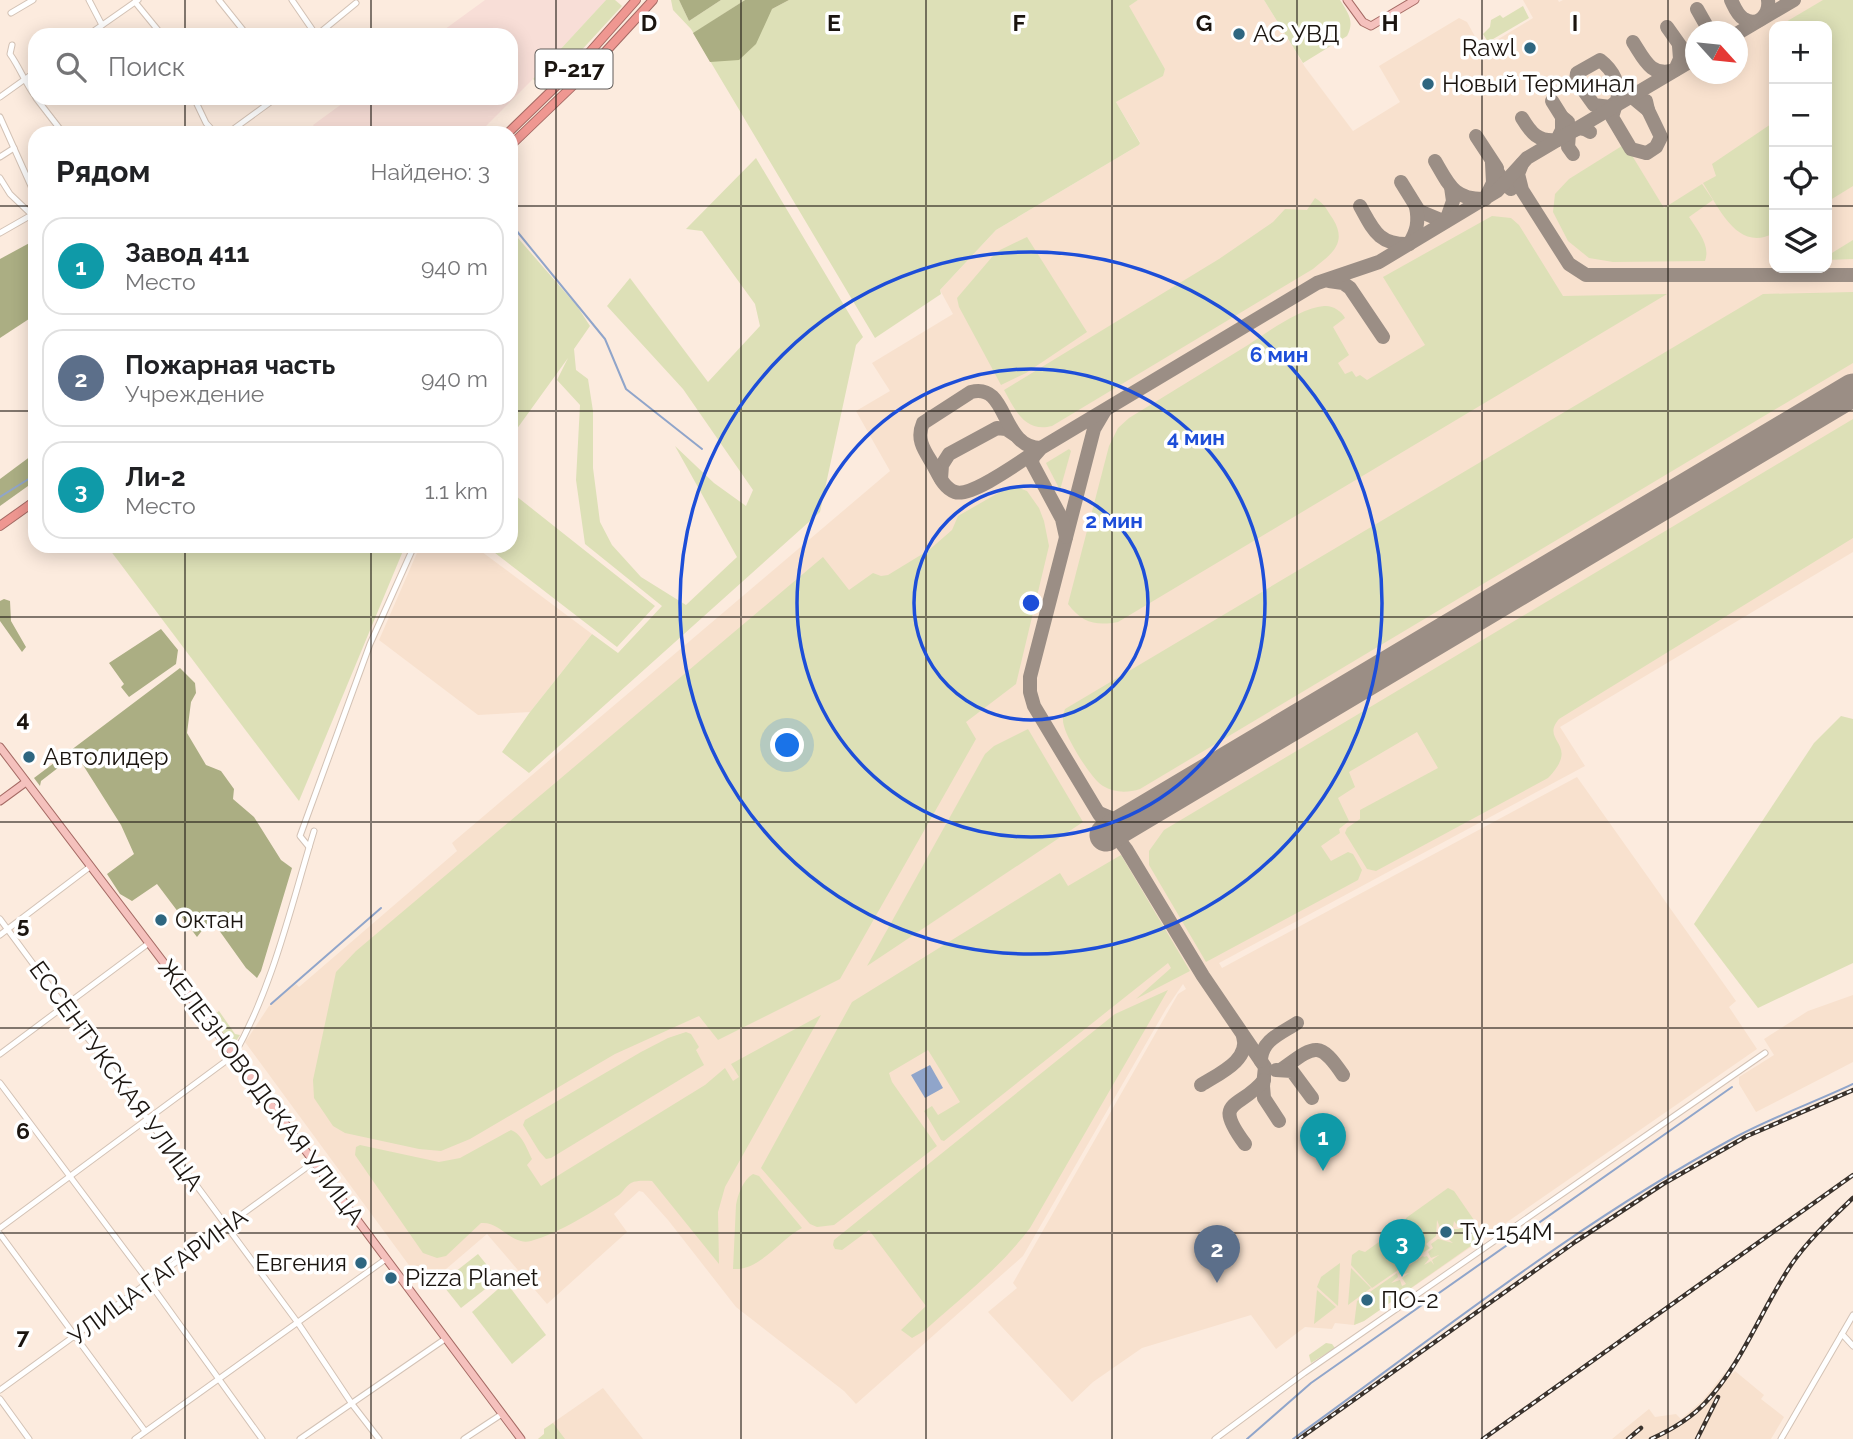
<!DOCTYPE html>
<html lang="ru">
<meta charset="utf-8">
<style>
:root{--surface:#fff;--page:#f2f2f2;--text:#202124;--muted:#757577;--line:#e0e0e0;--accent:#2563eb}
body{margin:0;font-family:Raleway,sans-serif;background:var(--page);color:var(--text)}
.controls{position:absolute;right:21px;top:21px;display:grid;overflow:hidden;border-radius:14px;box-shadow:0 4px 18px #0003}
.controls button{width:63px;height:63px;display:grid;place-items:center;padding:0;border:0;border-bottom:2px solid var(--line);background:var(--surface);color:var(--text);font:35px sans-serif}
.compass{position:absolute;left:1685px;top:21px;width:63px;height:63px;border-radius:50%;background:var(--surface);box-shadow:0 4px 18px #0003;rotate:117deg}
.you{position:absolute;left:788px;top:746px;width:24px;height:24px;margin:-18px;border:5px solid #fff;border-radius:50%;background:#1a73e8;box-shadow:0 0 0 10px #1a73e833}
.badge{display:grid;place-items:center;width:46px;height:46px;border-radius:50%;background:var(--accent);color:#fff;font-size:23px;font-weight:700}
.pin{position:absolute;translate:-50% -58px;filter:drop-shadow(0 2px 4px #0008)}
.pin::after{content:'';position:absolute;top:37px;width:24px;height:21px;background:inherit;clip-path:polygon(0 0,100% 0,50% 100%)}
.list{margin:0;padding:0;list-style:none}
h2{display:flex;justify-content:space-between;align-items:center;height:91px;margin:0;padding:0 28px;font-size:30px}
h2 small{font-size:23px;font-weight:400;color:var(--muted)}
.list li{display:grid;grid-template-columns:46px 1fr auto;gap:21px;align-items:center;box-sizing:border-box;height:98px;margin:0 14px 14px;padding:0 14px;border:2px solid var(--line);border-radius:21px}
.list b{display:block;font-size:26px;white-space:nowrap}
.list p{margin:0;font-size:23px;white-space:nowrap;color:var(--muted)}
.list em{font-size:23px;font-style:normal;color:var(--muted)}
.icon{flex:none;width:38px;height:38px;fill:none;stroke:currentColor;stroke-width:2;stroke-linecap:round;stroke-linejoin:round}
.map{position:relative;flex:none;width:1853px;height:1439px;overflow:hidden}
.search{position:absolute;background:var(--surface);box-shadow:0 4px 18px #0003;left:28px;top:28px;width:490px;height:77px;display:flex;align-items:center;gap:18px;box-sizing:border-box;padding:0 24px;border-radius:21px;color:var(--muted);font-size:26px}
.panel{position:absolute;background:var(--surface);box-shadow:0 4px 18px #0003;left:28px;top:126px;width:490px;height:427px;border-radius:21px}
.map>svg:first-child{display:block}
.commercial{fill:#f8ded7}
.built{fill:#f8e1ce;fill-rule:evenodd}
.green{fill:#dde0b7}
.forest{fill:#abae83}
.water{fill:#90a5ca}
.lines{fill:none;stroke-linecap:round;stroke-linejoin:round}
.stream{stroke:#90a5ca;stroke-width:2}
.taxiway{stroke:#9b8e85;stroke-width:14}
.runway{stroke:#9b8e85;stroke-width:33}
.minor-casing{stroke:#d3c2b5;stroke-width:7}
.major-casing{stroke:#a56a64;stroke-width:9}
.highway-casing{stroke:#a56a64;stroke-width:10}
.minor{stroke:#fff;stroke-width:5}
.major{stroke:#f5c1bd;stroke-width:7}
.highway{stroke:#ef9791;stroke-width:8}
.rail-casing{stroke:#3a322c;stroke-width:4.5}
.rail{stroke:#fff;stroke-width:2;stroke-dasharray:5;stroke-linecap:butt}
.grid{fill:none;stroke:#1b1510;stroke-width:2;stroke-opacity:0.55}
.ring{fill:none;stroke:#1d4ed8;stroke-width:3.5}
.poi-dot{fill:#2e6680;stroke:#fff;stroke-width:2.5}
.labels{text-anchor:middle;stroke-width:7;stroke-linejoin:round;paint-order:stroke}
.shield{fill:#fff;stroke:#5f5b58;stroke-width:2}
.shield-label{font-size:23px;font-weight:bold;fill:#1b1510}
.poi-label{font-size:24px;fill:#1b1510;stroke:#fff;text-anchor:start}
.street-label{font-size:24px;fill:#1b1510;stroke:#fff}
.grid-label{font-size:23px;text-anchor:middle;font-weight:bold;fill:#1b1510;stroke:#fff;stroke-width:7;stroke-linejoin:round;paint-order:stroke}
.centre{fill:#1d4ed8;stroke:#fff;stroke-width:3.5}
.ring-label{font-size:21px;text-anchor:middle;font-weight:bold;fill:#1d4ed8;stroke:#fff;stroke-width:7;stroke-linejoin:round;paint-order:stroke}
</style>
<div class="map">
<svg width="1853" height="1439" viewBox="0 0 1853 1439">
<rect width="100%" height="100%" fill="#fcebde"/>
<!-- commercial -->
<polygon class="commercial" points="485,0 606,0 533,79 479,133 319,133 313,125 350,98 511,98 511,35 437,35"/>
<!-- built -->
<g class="built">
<path d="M1138,0h126l41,67 48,64 47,-29 -21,-36 80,-48 8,4 15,27 51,-31 -10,-18h35l1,2 4,-2h290v552l-293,175 25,39 -366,197 3,5 355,-191 159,224 -7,6 28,42 -393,272 -10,4 -19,-2 -3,6 -27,-2 -29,22 -25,-34 -109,33 -49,34 -21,20 -84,-90 29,-24 -4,-5 165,-289 8,-5 -3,-5 -17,25 -143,247 -167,148 -12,-13 -108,-84 -68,-87 -25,-28 -4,-1 -25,23 13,18 -80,72 -60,-70 -62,53 -180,-245 3,-4 21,-32 27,-22 3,3 158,-136 -5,-8 438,-372 -34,-60 34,-20 -18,-28 81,-49 -13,-24 56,-60 143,-85 1,-3 -24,-40 46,-26 3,-7 -37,-63zM1774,26h53v242h-53zM1696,32h42v42h-42z"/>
<polygon points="420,546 474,546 592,634 530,712 478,715 379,640"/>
<polygon points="1853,995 1853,1062 1756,1112 1739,1084 1739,1077 1774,1055 1764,1039 1808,1011"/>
<polygon points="1727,1370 1732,1374 1735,1371 1764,1395 1761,1399 1784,1417 1771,1439 1612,1439 1649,1409 1655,1417 1676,1414 1681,1419 1702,1401"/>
<polygon points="603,1388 643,1439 538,1439 544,1434 544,1429"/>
</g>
<!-- green -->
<g class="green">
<polygon points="606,0 615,0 622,6 545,90 533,79"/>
<polygon points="671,0 679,0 689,21 721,0 745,0 694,33 772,9 789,0 1138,0 1129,6 1165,69 1163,76 1116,102 1140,143 1139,145 996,230 940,290 941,294 875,338 691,29 673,10"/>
<path d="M1264,0h76c8,13 15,21 7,36l-44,27z"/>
<polygon points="1823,0 1853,0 1853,186 1827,202 1827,26 1779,26"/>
<polygon points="1523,6 1529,18 1488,42 1483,34 1490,27 1491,20 1500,15 1503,18"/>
<path d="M1774,122v111c-36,20 -55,-25 -71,-50l13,-7 -4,-12z"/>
<path d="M1625,144l39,64 38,-24 11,16 -24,17c8,13 22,28 16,44l-92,1 -24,-4 -21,-17 -15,-29 2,-18 14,-15z"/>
<polygon points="756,158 863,337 856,345 820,512 529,773 502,752 530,712 592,634 618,653 662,606 585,544 576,480 580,405 557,380 568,358 511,437 511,230 577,306 590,326 574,349 576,370 588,379 593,411 593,468 600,522 612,545 641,577 686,605 737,557 675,446 714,483 746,506 753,490 683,389 607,306 630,278 708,382 760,326 755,304 702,231 686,229"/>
<path d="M1315,198c9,5 12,12 18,21 15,25 -2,35 -20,50l-261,157c-27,7 -37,-16 -48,-36l215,-131 54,-37 12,-13 22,1z"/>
<path d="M1492,216l19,2 8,7 44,71 104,-2 -549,328c-22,4 -36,1 -50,-18l41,-158 9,-18 11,-10c40,-24 79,-49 119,-73 20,-13 52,-37 76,-39 8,-1 18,5 21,12l-12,9 16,28 -11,8 7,11 7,-3 4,6 4,-2 7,5 58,-35 -42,-68z"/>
<polygon points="1027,237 1087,332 1026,373 1001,385 959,307 957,298 992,257 1000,250"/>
<polygon points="1853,240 1853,259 1827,260 1827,256"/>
<path d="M1853,292v71l-713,426c-12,4 -26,4 -37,-3 -12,-7 -36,-47 -39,-60 -2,-6 -1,-11 1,-17l698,-415z"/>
<path d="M1853,419v119l-294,181c-20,23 23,24 -11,59l-172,93 -9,-2 -22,-36 2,-5 13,-9v-9l78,-42 -21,-36 -68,40 6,15 -17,11 11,23 -10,8 1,4 -19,13 10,15 17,-9 5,2 9,16 -4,10 -152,82 -57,-97v-14l15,-21z"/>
<polygon points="1069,449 1071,451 1060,490 1046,463"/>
<polygon points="1019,488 1027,491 1039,508 1044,521 1049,546 1016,684 966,722 976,739 840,979 718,1040 699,1016 615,1054 470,1139 441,1151 419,1149 345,1133 333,1126 314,1098 313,1080 336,972 356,951 823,557 849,590 873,573 881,576 888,575 929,550 952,530 958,516 1005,489"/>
<polygon points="511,492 655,606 617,647 486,546 511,546"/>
<polygon points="107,546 405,546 299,801"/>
<polygon points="1841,716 1853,719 1853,963 1758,1008 1694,924 1814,743"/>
<polygon points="1028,729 1083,822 867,966 985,754 994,746"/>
<polygon points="1121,855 1190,971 1136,999 1171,968 1168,963 944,1141 941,1140 924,1111 932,1106 938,1115 960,1102 928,1050 889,1073 892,1082 937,1146 834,1225 817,1227 810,1224 761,1168 852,1002 1060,873 1068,886"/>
<path d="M1168,990l-138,238c-30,40 -69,70 -106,103l-12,7 -11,-8 25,-24 -57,-76 -27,20 -7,-1 -2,-4 1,-5 281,-226z"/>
<polygon points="197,998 200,999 213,1016 219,1011 235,1034 240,1035 234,1044 230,1042"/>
<path d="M821,1015l-96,172 -7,25 1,52 -67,-83c-6,0 -15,-1 -21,2 -5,3 -8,9 -12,12 -25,16 -60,38 -88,46 -20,5 -30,-20 -50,-18l-35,33 -9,2 -14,-5 -68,-98 1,-8 4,-2 79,17 21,-4 51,-28c11,4 16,19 21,29l-5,6 14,21 164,-101 20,-17 8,13 6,-4 -8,-13z"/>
<polygon points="686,1032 691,1034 699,1047 696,1050 704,1065 551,1158 546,1159 539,1151 523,1125 525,1120 641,1052 668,1038"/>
<path d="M753,1174l6,2 43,52c-23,12 -42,43 -69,41l3,-64c2,-11 7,-25 17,-31z"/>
<polygon points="1448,1188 1454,1191 1485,1236 1364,1321 1354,1325 1357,1301 1397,1273 1398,1277 1391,1283 1400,1280 1402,1286 1406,1284 1402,1278 1409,1273 1400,1275 1398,1273 1423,1256 1424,1257 1427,1256 1429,1259 1424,1265 1431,1261 1434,1265 1432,1260 1439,1255 1431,1258 1428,1252 1433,1248 1431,1244 1438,1239 1453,1243 1443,1235 1447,1235 1454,1229 1460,1229 1454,1221 1453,1227 1446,1228 1442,1233 1437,1220 1436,1236 1426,1244 1430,1248 1372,1288 1351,1265 1352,1255 1359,1250 1365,1252 1404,1224 1406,1218"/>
<polygon points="478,1254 498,1279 461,1308 441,1283"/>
<polygon points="1340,1263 1338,1306 1317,1287 1321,1277"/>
<polygon points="1351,1268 1371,1288 1348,1305"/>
<polygon points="506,1282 546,1335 512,1364 472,1312"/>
<polygon points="1317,1290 1336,1307 1314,1324"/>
<polygon points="1326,1343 1332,1344 1335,1348 1311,1363 1309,1355"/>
<polygon points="553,1423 565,1439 538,1439 544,1434 544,1429"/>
</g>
<!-- forest -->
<g class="forest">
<polygon points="679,0 721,0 689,21"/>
<polygon points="745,0 789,0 772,9 756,44 739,60 710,62 693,33"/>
<polygon points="35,240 35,315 0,338 0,259"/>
<polygon points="35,453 35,481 0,506 0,479"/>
<polygon points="4,599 10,601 11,621 26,647 22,652 0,621 0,601"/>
<polygon points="161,629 178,650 176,664 129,697 121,687 124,684 109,663"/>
<polygon points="180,668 195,683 196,693 191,702 187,733 206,765 221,771 234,789 233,799 254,817 281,860 292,868 261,971 257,978 246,968 211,919 197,937 157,884 132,901 120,894 107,874 134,854 121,825 76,754 41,781 40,786 34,778"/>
</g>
<!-- water -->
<polygon class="water" points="930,1065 943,1088 925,1098 911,1075"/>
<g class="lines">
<!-- stream -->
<g class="stream">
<polyline points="511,207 513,213 511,216"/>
<polyline points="511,224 605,339 626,389 702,449"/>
<polyline points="0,497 35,475"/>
<polyline points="271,1004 381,908"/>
<polyline points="1247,1439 1311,1383 1732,1087"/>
<path d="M1293,1439c143,-103 284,-216 439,-300 38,-21 81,-36 121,-55"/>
</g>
<!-- taxiway -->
<g class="taxiway">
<path d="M1731,0c3,6 6,15 13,19 14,9 26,-5 24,-19"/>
<polyline points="1697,9 1710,32"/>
<polyline points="1667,27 1684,51"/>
<polyline points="1738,33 1794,0"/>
<path d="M1633,42c11,17 18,36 42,28l5,-11 -1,-13"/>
<path d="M1600,60c13,10 21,25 17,41l-7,6 -16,-2 -18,-25 1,-7z"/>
<polyline points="1625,91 1648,110"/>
<polyline points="1552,101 1562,117 1568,122"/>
<polyline points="1646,101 1648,110 1661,137 1656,147 1647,153"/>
<polyline points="1616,104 1612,117 1631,149 1646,153"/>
<path d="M1522,118c9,15 16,24 35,22l5,-10v-13"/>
<polyline points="1476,136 1497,168"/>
<path d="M1573,154l-5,-7 1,-13c7,-6 13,-8 21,-2"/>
<path d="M1435,161c14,24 19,39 50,38l8,-16 -1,-20 13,21 6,5"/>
<polyline points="1522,164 1518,174 1522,190 1569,264 1586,275 1853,275"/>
<polyline points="1401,182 1419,211 1443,221 1446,221 1453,201 1451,187"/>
<path d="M1360,206c13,23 18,39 49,38 8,-13 10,-22 7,-37"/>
<polyline points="1329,281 1343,283 1350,288 1383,337"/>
<polyline points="1104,412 1094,429 1030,677 1030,692 1034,706 1099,814 1126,849 1203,976 1265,1067 1263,1086 1264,1098 1279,1121"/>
<polyline points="941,479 942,465 949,454 997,428 1006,429 1015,435"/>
<path d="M1066,537l-4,-18 -30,-56 1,-6 8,-9c-41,0 -32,-66 -70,-56l-48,31c-7,16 1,27 9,40 6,10 11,25 23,29 17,6 70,-34 86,-44l276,-165 62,-21 118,-71 30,-33 169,-100"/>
<polyline points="1099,813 1113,819 1136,818"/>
<path d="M1261,1061c0,-21 21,-28 36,-38"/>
<path d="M1282,1069c32,-23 37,-30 61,6"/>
<polyline points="1276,1070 1292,1071 1312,1098"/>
<path d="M1201,1085c17,-11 50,-25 42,-49"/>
<path d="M1245,1144c-34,-46 -5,-34 19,-64"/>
</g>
<!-- runway -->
<polyline class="runway" points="1106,835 1853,390"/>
<!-- minor casing -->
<g class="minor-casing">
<g id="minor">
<polyline points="89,0 102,25"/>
<polyline points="219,0 247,35"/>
<polyline points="292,0 316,35"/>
<polyline points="135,2 162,35"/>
<polyline points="11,13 33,0"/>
<polyline points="88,35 138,0"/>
<polyline points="317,35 356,3"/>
<path d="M12,45l-2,9c10,14 15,29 25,42"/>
<polyline points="0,97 35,72"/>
<polyline points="36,98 63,133"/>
<polyline points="194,98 206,123 215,133"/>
<polyline points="0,117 35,195"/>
<polyline points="228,133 276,98"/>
<polyline points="0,157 14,148"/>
<polyline points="0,178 10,194 32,215"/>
<polyline points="0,233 35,213"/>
<polyline points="309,847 300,836 370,644 414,546"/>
<polyline points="0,919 298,1323 352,1404 379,1439"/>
<polyline points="0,935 91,866"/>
<polyline points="0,1054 149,943"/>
<polyline points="0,1083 149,1282 262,1439"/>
<path d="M0,1228l234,-173c39,-68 57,-149 80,-224"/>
<polyline points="0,1234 145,1431"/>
<polyline points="1842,1334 1853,1346"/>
<polyline points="0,1390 314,1162"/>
<polyline points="0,1399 29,1439"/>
<polyline points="135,1439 386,1259"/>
<polyline points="300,1439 445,1339"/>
<polyline points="464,1439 502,1414"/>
<polyline points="1215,1439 1304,1373 1765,1053"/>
<polyline points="1781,1439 1853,1315"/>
</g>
</g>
<!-- major casing -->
<g class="major-casing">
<g id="major">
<polyline points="1347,0 1363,22 1371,26 1415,0"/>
<polyline points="0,747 234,1055 521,1439"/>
<polyline points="0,801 26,782"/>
</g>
</g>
<!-- highway casing -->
<g class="highway-casing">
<g id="highway">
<polyline points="508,133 582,61 636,0"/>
<polyline points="511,145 586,73 653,0"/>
<polyline points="0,526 35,501"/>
</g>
</g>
<!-- minor -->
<use href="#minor" class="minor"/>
<!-- major -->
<use href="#major" class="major"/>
<!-- highway -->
<use href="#highway" class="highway"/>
<!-- rail casing -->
<g class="rail-casing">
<g id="rail">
<polyline points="1299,1439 1575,1242 1663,1184 1747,1136 1853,1090"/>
<polyline points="1483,1439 1853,1175"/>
<polyline points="1628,1439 1641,1428"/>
<path d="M1651,1439c20,-9 39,-20 54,-36 37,-39 56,-93 86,-138 17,-25 40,-46 62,-67"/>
<polyline points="1697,1439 1718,1397"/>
</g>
</g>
<!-- rail -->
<use href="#rail" class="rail"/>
</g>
<!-- grid -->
<path class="grid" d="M185,0v35M371,0v35M556,0v1439M741,0v1439M926,0v1439M1112,0v1439M1297,0v1439M1482,0v1439M1668,0v1439M185,98v35M371,98v35M0,206h35M511,206h1263M1827,206h26M0,411h35M511,411h1342M185,546v893M371,546v893M0,617h1853M0,822h1853M0,1028h1853M0,1233h1853"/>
<!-- distance rings -->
<g class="ring">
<circle cx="1031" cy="603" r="117"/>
<circle cx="1031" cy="603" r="234"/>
<circle cx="1031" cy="603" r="351"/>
</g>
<!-- markers -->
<g class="poi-dot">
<circle cx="1239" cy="34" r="7"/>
<circle cx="1530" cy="48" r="7"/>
<circle cx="1428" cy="84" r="7"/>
<circle cx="29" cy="757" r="7"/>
<circle cx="161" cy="920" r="7"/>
<circle cx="1446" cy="1232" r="7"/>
<circle cx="361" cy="1263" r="7"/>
<circle cx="391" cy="1278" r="7"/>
<circle cx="1367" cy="1300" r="7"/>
</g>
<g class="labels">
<!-- shield labels -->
<rect class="shield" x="535.5" y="49.5" width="77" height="39" rx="5"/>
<g class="shield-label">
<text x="574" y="77">Р-217</text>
</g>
<!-- poi labels -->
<g class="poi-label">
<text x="1253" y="42">АС УВД</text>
<text x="1516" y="56" text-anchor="end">Rawl</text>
<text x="1442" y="92">Новый Терминал</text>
<text x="43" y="765">Автолидер</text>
<text x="175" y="928">Октан</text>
<text x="1460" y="1240">Ту-154М</text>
<text x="347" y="1271" text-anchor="end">Евгения</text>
<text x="405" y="1286">Pizza Planet</text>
<text x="1381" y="1308">ПО-2</text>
</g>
<!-- street labels -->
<g class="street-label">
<text transform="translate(116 1076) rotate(54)" y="8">ЕССЕНТУКСКАЯ УЛИЦА</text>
<text transform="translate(261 1092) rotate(53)" y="8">ЖЕЛЕЗНОВОДСКАЯ УЛИЦА</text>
<text transform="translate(158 1277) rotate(-36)" y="8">УЛИЦА ГАГАРИНА</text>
</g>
</g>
<g class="grid-label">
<text x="649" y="31">D</text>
<text x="834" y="31">E</text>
<text x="1019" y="31">F</text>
<text x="1204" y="31">G</text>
<text x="1390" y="31">H</text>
<text x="1575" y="31">I</text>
<text x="23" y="727">4</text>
<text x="23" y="933">5</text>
<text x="23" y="1139">6</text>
<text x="23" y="1344">7</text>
</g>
<circle cx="1031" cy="603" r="10" class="centre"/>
<g class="ring-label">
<text x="1279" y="362">6 мин</text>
<text x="1196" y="445">4 мин</text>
<text x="1114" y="528">2 мин</text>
</g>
</svg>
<div class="controls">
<button>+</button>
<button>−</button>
<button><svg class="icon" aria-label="locate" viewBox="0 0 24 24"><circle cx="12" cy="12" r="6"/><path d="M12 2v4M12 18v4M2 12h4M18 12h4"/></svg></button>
<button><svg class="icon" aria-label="layers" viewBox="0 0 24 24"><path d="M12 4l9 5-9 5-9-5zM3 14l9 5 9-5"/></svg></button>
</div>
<svg class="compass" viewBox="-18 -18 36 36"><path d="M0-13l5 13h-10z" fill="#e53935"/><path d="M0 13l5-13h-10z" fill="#757577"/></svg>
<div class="you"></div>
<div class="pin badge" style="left:1323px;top:1171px;background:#0f9aa8">1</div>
<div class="pin badge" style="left:1217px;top:1283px;background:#5c6f8a">2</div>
<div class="pin badge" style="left:1402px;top:1277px;background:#0f9aa8">3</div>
<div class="search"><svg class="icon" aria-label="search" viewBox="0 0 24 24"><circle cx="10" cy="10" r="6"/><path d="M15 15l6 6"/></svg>Поиск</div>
<section class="panel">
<h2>Рядом<small>Найдено: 3</small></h2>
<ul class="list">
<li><span class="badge" style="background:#0f9aa8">1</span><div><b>Завод 411</b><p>Место</p></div><em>940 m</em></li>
<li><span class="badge" style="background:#5c6f8a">2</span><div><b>Пожарная часть</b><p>Учреждение</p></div><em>940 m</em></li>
<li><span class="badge" style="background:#0f9aa8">3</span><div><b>Ли-2</b><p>Место</p></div><em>1.1 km</em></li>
</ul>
</section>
</div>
